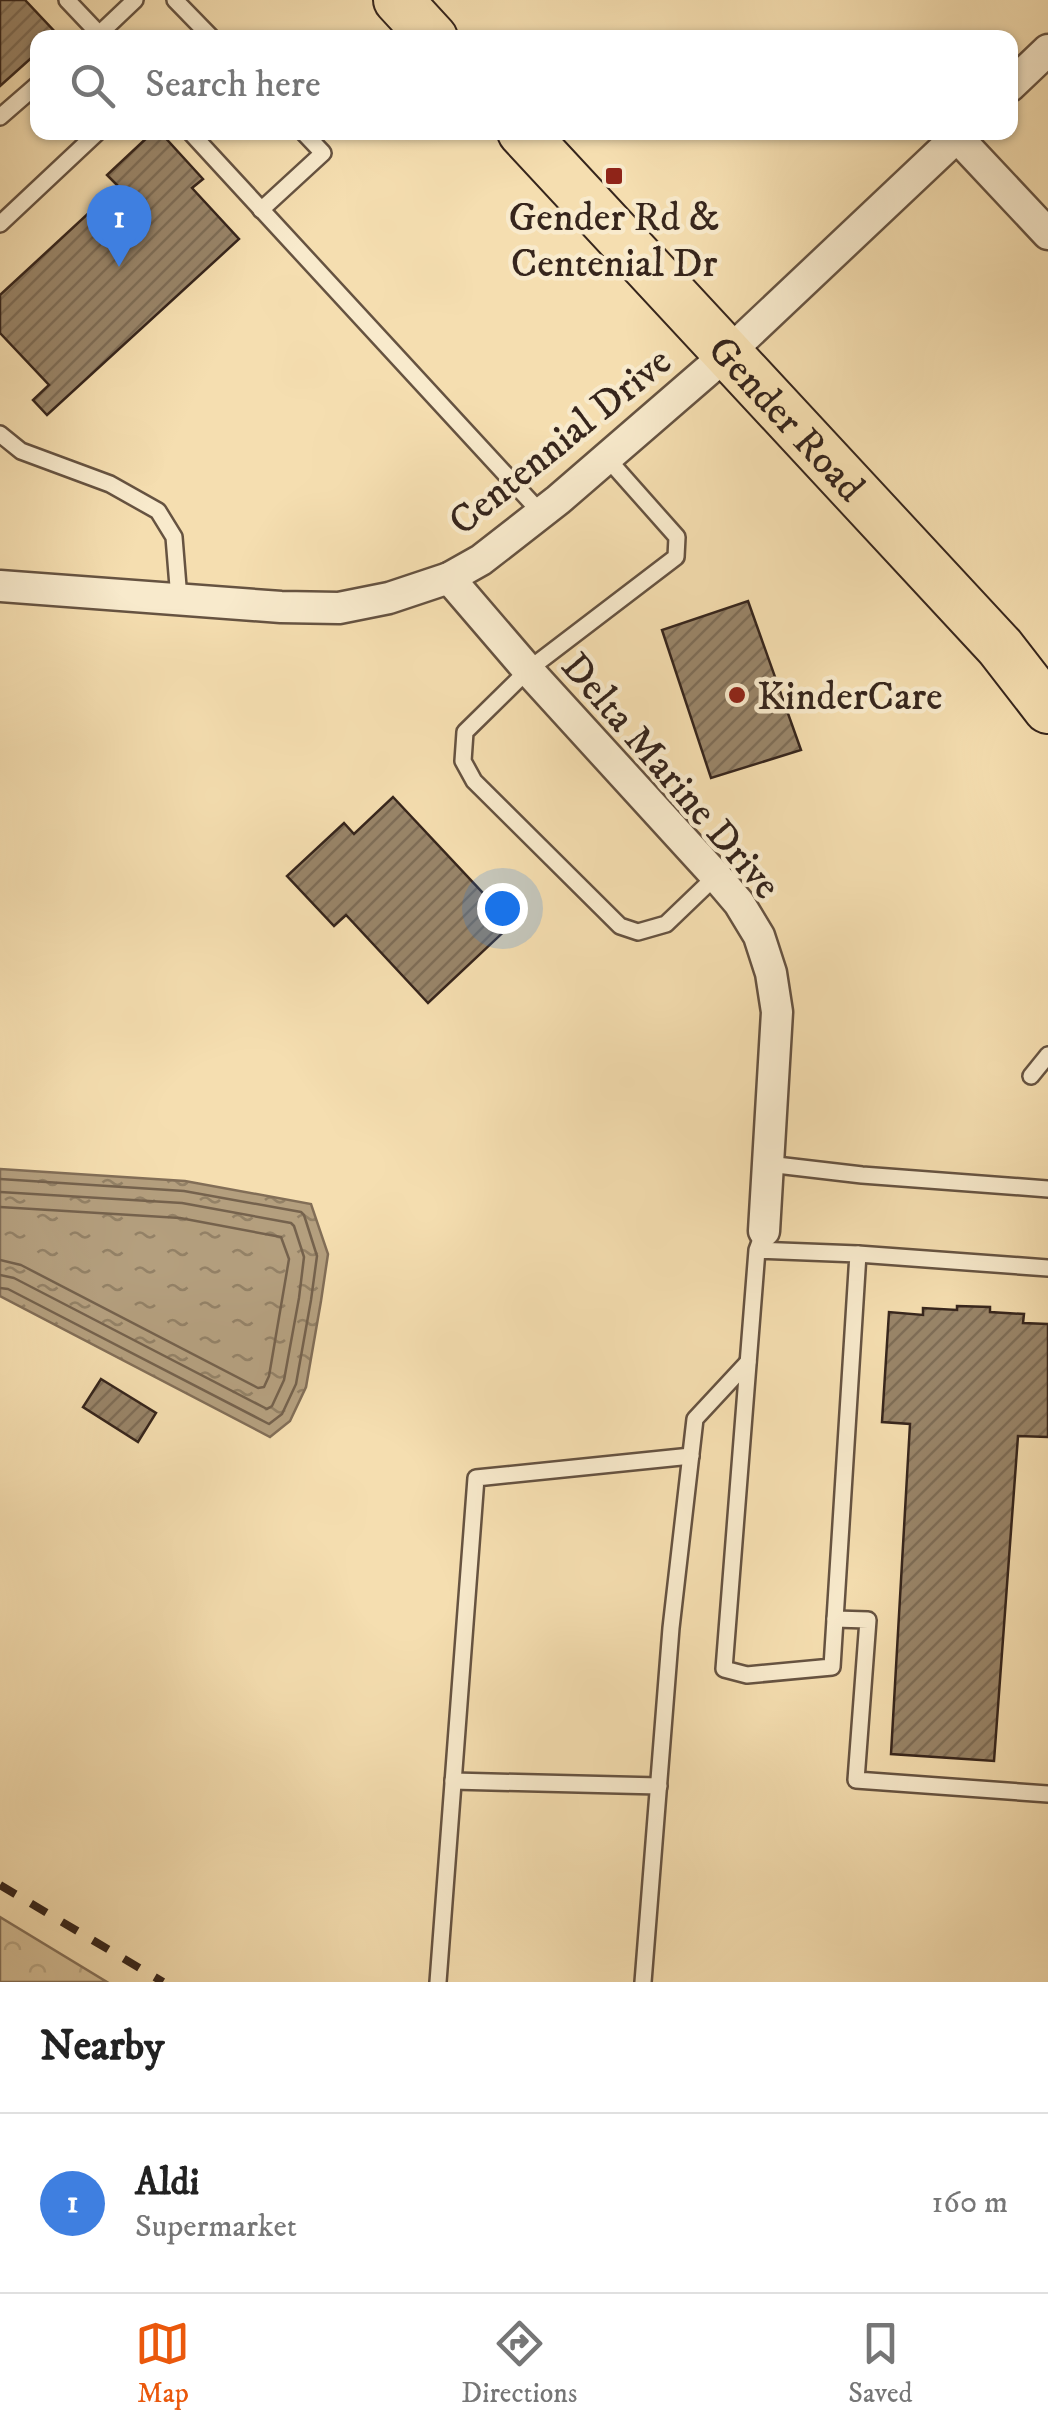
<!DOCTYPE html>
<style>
:root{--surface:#fff;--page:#f2f2f2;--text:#222;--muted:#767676;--line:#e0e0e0;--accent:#ea580c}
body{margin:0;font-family:"IM FELL DW Pica",serif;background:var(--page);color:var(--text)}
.you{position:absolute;left:502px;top:908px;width:35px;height:35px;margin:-25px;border:8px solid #fff;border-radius:50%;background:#1a73e8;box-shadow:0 0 0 15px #1a73e833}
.badge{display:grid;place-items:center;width:65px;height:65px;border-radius:50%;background:var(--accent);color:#fff;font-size:32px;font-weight:700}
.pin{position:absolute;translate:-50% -82px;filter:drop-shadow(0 2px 5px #0008)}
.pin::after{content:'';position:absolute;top:52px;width:35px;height:30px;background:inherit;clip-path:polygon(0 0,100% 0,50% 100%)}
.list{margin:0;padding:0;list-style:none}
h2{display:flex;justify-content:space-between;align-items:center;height:130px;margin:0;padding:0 40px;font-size:42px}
h2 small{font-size:32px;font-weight:400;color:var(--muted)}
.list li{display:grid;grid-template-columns:65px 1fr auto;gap:30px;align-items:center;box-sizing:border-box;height:180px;padding:0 40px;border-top:2px solid var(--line)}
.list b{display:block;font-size:38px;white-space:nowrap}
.list p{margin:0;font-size:32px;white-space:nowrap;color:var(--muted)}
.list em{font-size:32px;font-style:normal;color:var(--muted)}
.icon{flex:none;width:55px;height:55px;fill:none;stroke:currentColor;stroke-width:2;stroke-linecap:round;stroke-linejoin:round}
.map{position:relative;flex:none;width:1048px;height:1982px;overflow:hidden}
.search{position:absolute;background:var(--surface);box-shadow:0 2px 8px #0004;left:30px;right:30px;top:30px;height:110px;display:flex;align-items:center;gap:25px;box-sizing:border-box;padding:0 35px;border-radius:20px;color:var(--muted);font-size:38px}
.sheet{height:310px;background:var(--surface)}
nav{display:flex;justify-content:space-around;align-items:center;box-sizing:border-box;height:140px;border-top:2px solid var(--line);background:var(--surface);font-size:28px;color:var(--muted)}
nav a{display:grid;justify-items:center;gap:5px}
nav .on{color:var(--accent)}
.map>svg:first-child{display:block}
.forest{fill:url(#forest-crowns);stroke:#86725a;stroke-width:2.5}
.water{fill:url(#water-ripples);stroke:#826e57;stroke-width:2.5}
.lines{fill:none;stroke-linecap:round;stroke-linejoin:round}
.shore{stroke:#75624d;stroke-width:2.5}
.building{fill:url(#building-hatch);stroke:#36251c;stroke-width:2.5}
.service-casing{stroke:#665341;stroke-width:20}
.minor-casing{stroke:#665341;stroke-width:35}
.primary-casing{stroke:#36251c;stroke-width:52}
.service{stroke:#f8eacc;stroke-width:15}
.minor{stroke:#f8eacc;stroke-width:30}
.primary{stroke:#f5deb0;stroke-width:48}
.rail{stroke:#36251c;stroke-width:8;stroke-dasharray:18 18;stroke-linecap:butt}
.poi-dot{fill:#8f2418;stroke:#f8eacc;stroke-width:4}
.labels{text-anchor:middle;stroke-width:9;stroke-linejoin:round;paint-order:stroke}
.poi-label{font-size:40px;fill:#36251c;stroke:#f8eacc}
.street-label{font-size:40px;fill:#36251c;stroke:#f8eacc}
</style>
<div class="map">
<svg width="1048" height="1982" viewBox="0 0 1048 1982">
<defs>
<pattern id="forest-crowns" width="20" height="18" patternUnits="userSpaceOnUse" patternTransform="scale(2.5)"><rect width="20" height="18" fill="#d5bf97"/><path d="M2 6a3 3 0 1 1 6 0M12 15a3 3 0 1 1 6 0" fill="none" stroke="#b7a482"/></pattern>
<pattern id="water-ripples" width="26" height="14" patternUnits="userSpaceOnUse" patternTransform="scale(2.5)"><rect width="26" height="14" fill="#b49f7e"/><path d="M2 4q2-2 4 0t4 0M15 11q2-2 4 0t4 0" fill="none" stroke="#938166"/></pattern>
<pattern id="building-hatch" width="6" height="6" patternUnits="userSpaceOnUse" patternTransform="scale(2.5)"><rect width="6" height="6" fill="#998569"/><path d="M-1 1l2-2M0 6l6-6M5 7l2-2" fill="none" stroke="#7e6d56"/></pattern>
</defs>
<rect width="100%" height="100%" fill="#f5deb0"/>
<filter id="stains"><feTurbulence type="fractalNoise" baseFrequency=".002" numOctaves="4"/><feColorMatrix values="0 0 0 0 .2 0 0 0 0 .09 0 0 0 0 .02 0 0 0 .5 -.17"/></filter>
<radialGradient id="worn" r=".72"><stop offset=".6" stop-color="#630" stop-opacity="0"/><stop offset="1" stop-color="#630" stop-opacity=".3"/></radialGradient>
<!-- forest -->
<polygon class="forest" points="0,1917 107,1982 0,1982"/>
<!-- water -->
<polygon class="water" points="0,1169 185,1181 311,1204 328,1254 321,1301 306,1387 290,1421 270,1437 0,1296"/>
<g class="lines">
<!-- shore -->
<g class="shore">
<polyline points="0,1179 184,1191 301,1212 304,1215 317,1256 311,1300 296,1384 282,1414 269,1424 8,1289 0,1288"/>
<polyline points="0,1192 182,1203 291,1223 294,1226 304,1257 299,1298 284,1380 272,1406 267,1409 14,1278 0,1275"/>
<polyline points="0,1207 180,1218 281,1237 289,1259 269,1376 264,1387 258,1388 21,1265 0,1260"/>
</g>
</g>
<!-- building -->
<g class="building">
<polygon points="0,0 25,0 57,34 53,38 38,38 38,52 0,86"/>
<polygon points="153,132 160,132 203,179 192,188 239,239 47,415 33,400 49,385 0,333 0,295 118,186 107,175"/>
<polygon points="748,601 801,750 711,778 662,630"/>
<polygon points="393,797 512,924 428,1003 346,915 334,926 287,876 344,823 354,834"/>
<polygon points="957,1306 990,1307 990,1312 1024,1314 1023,1323 1048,1324 1048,1437 1018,1436 994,1761 891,1754 910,1424 882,1422 889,1312 923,1315 923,1308 957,1310"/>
<polygon points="101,1379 156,1413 138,1442 83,1407"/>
</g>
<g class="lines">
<!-- service casing -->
<g class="service-casing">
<g id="service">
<polyline points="67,0 103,38"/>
<polyline points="175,0 212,38"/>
<polyline points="95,38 135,0"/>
<polyline points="0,117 38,84"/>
<polyline points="190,132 542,514"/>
<polyline points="261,210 323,153 303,132"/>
<polyline points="0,224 98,132"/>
<polyline points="0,434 21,451 110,484 158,511 174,537 179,599"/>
<polyline points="606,457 677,537 676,557 528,670 465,732 463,761 474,781 620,926 638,932 666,924 716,876"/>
<polyline points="1031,1076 1048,1055"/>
<polyline points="768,1164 862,1175 1048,1189"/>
<polyline points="757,1250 858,1254 832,1667 747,1675 724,1669 757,1250 764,1231"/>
<polyline points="858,1254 1048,1268"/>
<polyline points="835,1619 868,1620 856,1780 1048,1794"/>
<polyline points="453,1781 659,1786"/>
<polyline points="438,1982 476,1478 691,1456"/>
<polyline points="643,1982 671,1628 695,1419 748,1362"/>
</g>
</g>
<!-- minor casing -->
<g class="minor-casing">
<g id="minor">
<polyline points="1010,86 1048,50"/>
<polyline points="957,137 1048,234"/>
<polyline points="449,578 528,670 716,876 739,903 759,936 771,973 777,1012 764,1231"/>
<polyline points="0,586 281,607 339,608 389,598 449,578 481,560 558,500 728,353 962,132"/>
</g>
</g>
<!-- primary casing -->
<g class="primary-casing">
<g id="primary">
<polyline points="398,0 433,38"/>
<path id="s1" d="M522,132l478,515 48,62"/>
</g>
</g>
<!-- service -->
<use href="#service" class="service"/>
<!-- minor -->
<use href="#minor" class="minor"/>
<!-- primary -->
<use href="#primary" class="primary"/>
<!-- rail -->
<polyline class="rail" points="0,1885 163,1982"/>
</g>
<!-- markers -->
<g class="poi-dot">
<rect x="604" y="166" width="20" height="20" rx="5"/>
<circle cx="737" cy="695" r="10"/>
</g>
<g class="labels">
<!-- poi labels -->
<g class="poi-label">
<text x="614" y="230">Gender Rd &amp;<tspan x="614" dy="46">Centenial Dr</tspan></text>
<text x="757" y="709" text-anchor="start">KinderCare</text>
</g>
<!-- street labels -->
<g class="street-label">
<text dy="14" stroke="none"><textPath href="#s1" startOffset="390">Gender Road</textPath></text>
<text transform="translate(559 440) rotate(-39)" y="14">Centennial Drive</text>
<text transform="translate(672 775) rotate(49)" y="14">Delta Marine Drive</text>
</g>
</g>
<rect width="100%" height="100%" filter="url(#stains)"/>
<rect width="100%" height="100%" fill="url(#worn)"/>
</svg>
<div class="you"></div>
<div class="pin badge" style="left:119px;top:267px;background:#3f7fe0">1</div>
<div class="search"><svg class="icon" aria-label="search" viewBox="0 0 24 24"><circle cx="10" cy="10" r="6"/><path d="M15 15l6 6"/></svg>Search here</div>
</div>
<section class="sheet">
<h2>Nearby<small></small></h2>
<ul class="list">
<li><span class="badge" style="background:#3f7fe0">1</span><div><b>Aldi</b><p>Supermarket</p></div><em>160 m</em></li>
</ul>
</section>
<nav>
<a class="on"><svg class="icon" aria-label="map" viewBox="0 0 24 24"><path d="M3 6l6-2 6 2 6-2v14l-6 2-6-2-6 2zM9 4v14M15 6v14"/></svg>Map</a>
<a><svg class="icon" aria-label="directions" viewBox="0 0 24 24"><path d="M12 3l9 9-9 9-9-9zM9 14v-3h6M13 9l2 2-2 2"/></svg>Directions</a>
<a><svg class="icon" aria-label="saved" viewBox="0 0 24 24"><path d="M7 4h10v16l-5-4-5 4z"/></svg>Saved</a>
</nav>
